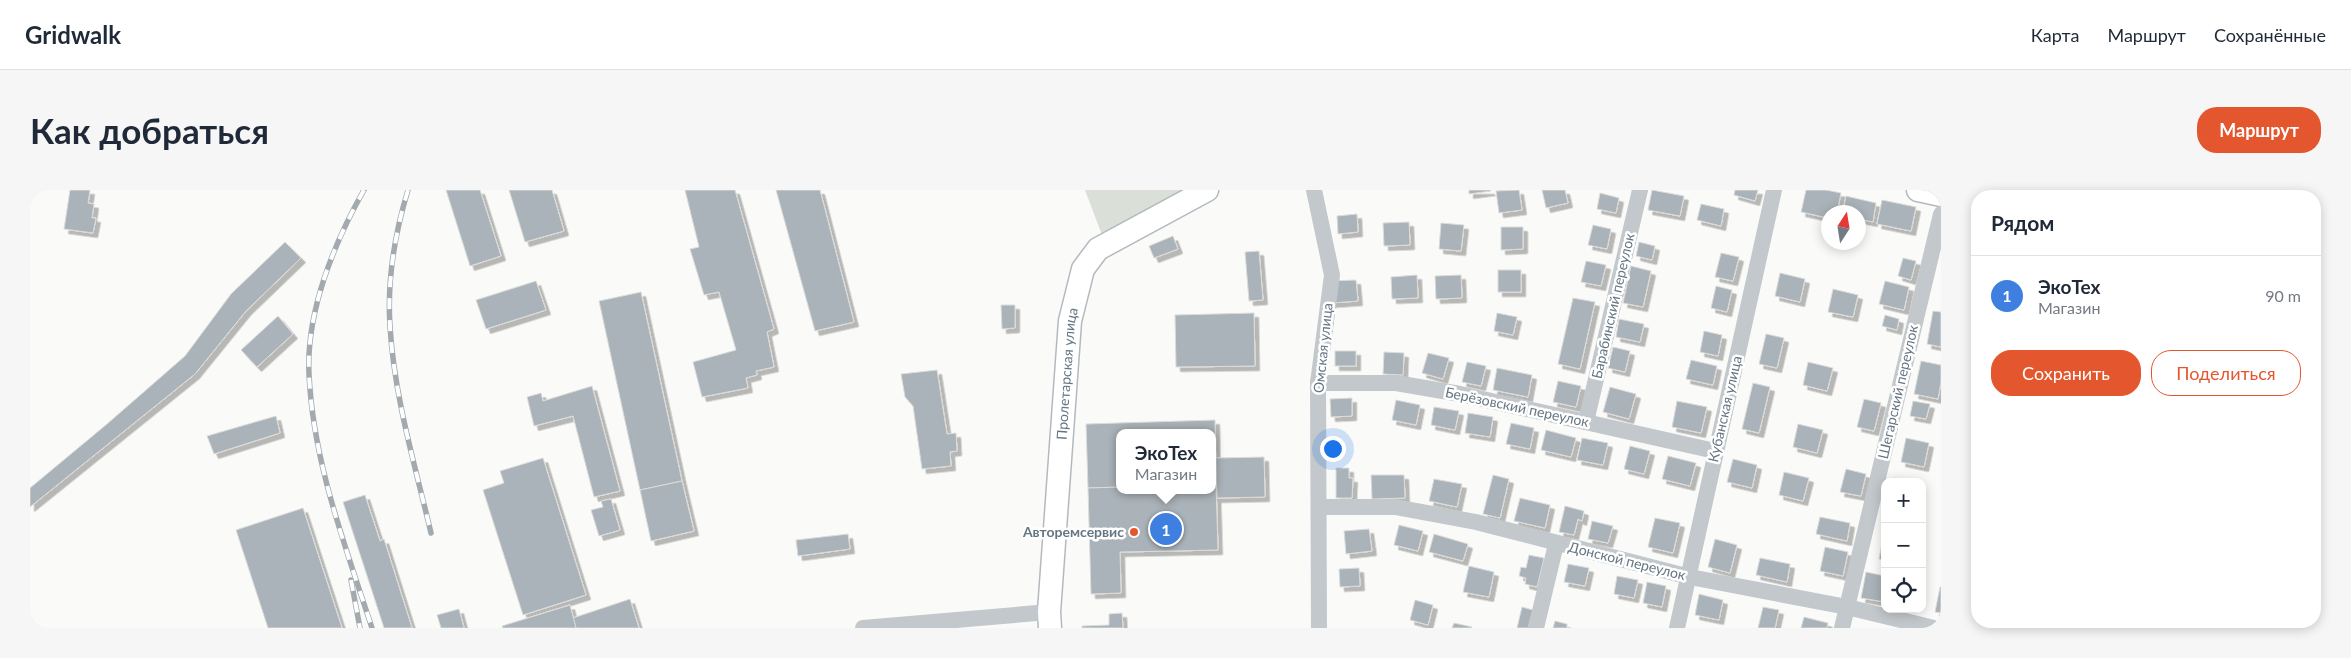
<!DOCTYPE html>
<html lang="ru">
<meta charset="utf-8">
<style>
:root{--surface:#fff;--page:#f6f6f7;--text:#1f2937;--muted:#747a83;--line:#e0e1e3;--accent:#e4572e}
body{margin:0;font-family:Lato,sans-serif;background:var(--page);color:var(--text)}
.controls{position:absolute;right:15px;bottom:15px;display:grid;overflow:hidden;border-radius:10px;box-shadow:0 2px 12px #0003}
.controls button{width:45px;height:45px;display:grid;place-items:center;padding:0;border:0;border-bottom:1px solid var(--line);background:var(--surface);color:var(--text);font:25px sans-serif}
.compass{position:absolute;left:1791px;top:15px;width:45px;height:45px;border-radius:50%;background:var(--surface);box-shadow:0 2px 12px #0003;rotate:12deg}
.you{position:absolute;left:1302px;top:258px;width:18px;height:18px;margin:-12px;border:4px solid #fff;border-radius:50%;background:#1a73e8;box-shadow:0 0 0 8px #1a73e833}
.badge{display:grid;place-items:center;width:32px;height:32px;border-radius:50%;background:var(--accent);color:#fff;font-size:16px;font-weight:700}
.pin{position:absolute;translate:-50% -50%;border:2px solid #fff;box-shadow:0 1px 5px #0006}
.popup{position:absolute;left:1086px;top:239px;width:100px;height:65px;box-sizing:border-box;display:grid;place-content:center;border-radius:10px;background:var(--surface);filter:drop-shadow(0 1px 4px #0005);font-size:16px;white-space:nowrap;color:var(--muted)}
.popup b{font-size:19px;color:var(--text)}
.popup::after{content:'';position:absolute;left:50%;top:100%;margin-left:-10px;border:10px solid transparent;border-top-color:var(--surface)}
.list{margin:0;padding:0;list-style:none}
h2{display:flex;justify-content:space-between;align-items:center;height:65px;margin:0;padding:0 20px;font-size:21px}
h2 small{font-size:16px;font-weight:400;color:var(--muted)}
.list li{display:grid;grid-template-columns:32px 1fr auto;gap:15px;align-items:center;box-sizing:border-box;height:80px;padding:0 20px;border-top:1px solid var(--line)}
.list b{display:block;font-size:19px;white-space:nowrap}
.list p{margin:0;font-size:16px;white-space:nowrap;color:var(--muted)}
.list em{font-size:16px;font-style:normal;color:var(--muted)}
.actions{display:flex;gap:10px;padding:15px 20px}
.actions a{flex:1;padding:11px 0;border:1px solid var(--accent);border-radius:20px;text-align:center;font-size:18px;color:var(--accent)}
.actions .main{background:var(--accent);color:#fff}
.icon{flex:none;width:28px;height:28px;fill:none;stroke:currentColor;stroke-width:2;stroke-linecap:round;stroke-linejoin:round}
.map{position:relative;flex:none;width:1911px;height:438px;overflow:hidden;border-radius:20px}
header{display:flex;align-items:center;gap:30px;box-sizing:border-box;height:70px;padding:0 25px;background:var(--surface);border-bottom:1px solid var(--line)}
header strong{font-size:24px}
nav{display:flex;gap:28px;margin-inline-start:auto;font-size:18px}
.intro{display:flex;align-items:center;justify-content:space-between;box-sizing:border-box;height:120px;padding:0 30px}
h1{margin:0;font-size:35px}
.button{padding:12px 22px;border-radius:20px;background:var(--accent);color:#fff;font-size:18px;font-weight:700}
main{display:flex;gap:30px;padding:0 30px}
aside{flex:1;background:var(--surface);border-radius:20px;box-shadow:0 2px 12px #0003}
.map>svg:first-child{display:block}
.green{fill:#dadfd7}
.building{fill:#aab3b9;stroke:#dcdcda;filter:url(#shadow)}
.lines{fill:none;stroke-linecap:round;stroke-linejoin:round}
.secondary-casing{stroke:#b3babf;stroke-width:25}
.street{stroke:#c3c8cc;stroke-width:16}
.secondary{stroke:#fff;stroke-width:22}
.rail-casing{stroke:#a2aab0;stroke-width:5.5}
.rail{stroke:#fff;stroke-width:4;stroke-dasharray:11;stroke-linecap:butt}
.poi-dot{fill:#e4572e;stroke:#fff;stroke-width:2}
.labels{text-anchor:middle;stroke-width:5;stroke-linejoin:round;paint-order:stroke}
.street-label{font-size:14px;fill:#657683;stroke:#fff}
.poi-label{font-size:14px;font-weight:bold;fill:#657683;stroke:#fff;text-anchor:end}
</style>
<header>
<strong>Gridwalk</strong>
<nav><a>Карта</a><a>Маршрут</a><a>Сохранённые</a></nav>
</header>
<div class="intro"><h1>Как добраться</h1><a class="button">Маршрут</a></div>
<main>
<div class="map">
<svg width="1911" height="438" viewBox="0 0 1911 438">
<defs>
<filter id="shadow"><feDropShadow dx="4.5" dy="4.5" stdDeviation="0" flood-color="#0004"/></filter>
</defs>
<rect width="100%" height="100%" fill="#fafaf8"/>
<!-- green -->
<polygon class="green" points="1055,0 1158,0 1072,45"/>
<!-- building -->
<g class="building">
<polygon points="40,0 60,0 58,13 64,14 62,28 66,28 63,43 34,39"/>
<polygon points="416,0 450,0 471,66 440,76"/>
<polygon points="479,0 522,0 534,41 495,52"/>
<polygon points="655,0 705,0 744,139 737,142 744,177 726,181 727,185 716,188 718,198 672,207 663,172 706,160 689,102 674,105 660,59 669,57"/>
<polygon points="746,0 790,0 824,132 785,141"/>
<polygon points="1439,0 1460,0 1461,1 1439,4"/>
<polygon points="1489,0 1492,20 1469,23 1466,1"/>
<polygon points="1512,0 1535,0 1538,13 1516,18"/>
<polygon points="1622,0 1654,6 1650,26 1618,20"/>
<polygon points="1705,0 1728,0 1725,11 1704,5"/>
<polygon points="1776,0 1796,0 1811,3 1807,22 1798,22 1798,28 1771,22"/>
<polygon points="1570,3 1589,8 1586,23 1567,19"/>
<polygon points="1816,6 1846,13 1843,32 1828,29 1828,22 1813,22"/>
<polygon points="1852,10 1886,17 1881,41 1847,34"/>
<polygon points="1671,14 1694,19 1691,36 1667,30"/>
<polygon points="1327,24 1328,42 1308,44 1307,26"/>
<polygon points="1379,32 1380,55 1354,56 1353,33"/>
<polygon points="1411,33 1434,35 1431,61 1409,59"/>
<polygon points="1563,35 1581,39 1577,59 1558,55"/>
<polygon points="1471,37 1493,37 1493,59 1471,60"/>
<polygon points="1143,46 1148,59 1124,68 1119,56"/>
<polygon points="255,52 271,68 216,121 165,184 0,317 0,298 77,234 155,166 201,104"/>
<polygon points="1609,52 1625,56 1622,70 1606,66"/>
<polygon points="1229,61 1233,110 1219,111 1215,62"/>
<polygon points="1691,63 1709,67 1703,91 1685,87"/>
<polygon points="1873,68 1886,71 1881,90 1868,86"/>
<polygon points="1556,71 1576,75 1571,96 1551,92"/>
<polygon points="1601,76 1621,81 1613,117 1593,113"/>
<rect x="1468" y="80" width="23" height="22"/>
<polygon points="1750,83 1775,89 1770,112 1745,106"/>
<polygon points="1387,85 1388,108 1362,109 1361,87"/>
<polygon points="1431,85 1432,108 1406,109 1405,86"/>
<polygon points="1326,90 1328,111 1300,113 1299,91"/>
<polygon points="506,91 516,120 456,139 446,110"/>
<polygon points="1855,91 1879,97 1874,120 1849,114"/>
<polygon points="1686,96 1702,100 1697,122 1681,118"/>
<polygon points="1803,99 1828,105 1823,127 1798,122"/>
<polygon points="611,102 652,291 610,300 569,111"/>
<polygon points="1543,108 1565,112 1550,179 1528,174"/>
<polygon points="971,115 985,115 985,138 972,139"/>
<polygon points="1903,121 1911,122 1911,157 1897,154"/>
<polygon points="1224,123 1225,176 1146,177 1145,125"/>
<polygon points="1467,123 1487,127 1483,145 1464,141"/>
<polygon points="1855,125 1869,129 1867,140 1852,136"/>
<polygon points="248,126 263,144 227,177 211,160"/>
<polygon points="1589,129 1614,134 1610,152 1586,147"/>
<polygon points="1674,141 1692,145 1688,166 1670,162"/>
<polygon points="1736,144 1754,148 1747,178 1729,174"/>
<polygon points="1583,157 1600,161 1595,182 1578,178"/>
<rect x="1305" y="161" width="21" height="15"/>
<polygon points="1354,162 1374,163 1373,185 1353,184"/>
<polygon points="1398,163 1419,168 1413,189 1392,183"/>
<polygon points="1661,170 1687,176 1683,195 1656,189"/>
<polygon points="1891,171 1911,175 1911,192 1908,209 1884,204"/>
<polygon points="1437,172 1456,176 1451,196 1432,192"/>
<polygon points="1778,172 1803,178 1797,201 1773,195"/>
<polygon points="1467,178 1502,185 1498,207 1463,200"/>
<polygon points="907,180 917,244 926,243 927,261 920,262 921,276 892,279 883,216 875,207 871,184"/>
<polygon points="1528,191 1551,196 1546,217 1523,212"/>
<polygon points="1723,193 1740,197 1729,243 1712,239"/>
<polygon points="562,196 590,301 564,307 543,226 504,236 497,207 511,203 513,211"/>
<polygon points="1580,197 1606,204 1599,229 1573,222"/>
<polygon points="1322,208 1322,226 1301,227 1300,209"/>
<polygon points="1834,209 1851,213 1844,241 1827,237"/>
<polygon points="1366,210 1390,215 1386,235 1362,230"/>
<polygon points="1647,211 1677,217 1671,243 1642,237"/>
<polygon points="1883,211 1900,214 1896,229 1880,226"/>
<polygon points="1404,217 1429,221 1425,240 1401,235"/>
<polygon points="1438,223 1463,227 1460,247 1435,243"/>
<polygon points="246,226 250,243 184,264 177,246"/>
<polygon points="1185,230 1186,294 1182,294 1182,243 1090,243 1090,297 1058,298 1056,234"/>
<polygon points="1481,233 1504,238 1500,259 1476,254"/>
<polygon points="1768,234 1793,240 1787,263 1763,257"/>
<polygon points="1516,240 1546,248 1541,267 1511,260"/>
<polygon points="1552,248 1578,253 1573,275 1547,270"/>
<polygon points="1876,248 1899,253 1894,277 1871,272"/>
<polygon points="1600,256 1620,261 1614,284 1594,279"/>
<polygon points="1638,266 1666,273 1660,296 1632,289"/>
<polygon points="1234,267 1235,307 1187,308 1186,268"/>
<polygon points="513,268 556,405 493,425 453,300 474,293 470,281"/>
<polygon points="1703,269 1727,275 1722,298 1697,292"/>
<polygon points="1306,278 1319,278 1319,288 1323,288 1322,308 1306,308"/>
<polygon points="1816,279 1836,284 1831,306 1810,302"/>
<polygon points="1754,282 1779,288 1773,311 1749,305"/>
<polygon points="1341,285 1374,285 1375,308 1342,309"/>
<polygon points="1463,285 1479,289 1470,328 1453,324"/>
<polygon points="1865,288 1884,292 1864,292"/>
<polygon points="1404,289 1432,294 1427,317 1399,311"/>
<polygon points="652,291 664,341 621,351 610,300"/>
<polygon points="1182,294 1186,294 1188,360 1090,362 1091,403 1061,404 1058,298 1090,297 1090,300 1182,300"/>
<polygon points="335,305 350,351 354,349 382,438 354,438 313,312"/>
<polygon points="1490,308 1520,315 1515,338 1484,331"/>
<polygon points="581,309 590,340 569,346 561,320 573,317 571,311"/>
<polygon points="1535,316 1554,321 1552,331 1548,329 1544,345 1529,342"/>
<polygon points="273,318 312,438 238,438 206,340"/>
<polygon points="1790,327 1820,333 1817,351 1786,344"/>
<polygon points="1625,328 1650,333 1643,363 1618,357"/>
<polygon points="1562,331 1583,336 1578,353 1558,349"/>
<polygon points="1369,335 1393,341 1388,361 1364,355"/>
<polygon points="1339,339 1342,361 1316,364 1314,341"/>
<polygon points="1855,339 1855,370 1849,369"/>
<polygon points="818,344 820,359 768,366 766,350"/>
<polygon points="1404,344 1438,354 1433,371 1399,362"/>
<polygon points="1685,349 1707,355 1700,383 1678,377"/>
<polygon points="1795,357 1818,362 1813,386 1790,381"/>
<polygon points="1499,365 1514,368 1507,397 1495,394 1496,388 1489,386 1491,377 1496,378"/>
<polygon points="1730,368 1760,374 1757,392 1726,385"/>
<polygon points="1538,374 1559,378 1555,396 1534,392"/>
<polygon points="1439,376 1464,382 1459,407 1433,402"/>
<polygon points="1329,378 1330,396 1310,397 1309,379"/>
<polygon points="1836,382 1855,386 1855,412 1831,408"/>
<polygon points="1587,386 1608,390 1604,408 1584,404"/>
<polygon points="1617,392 1636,396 1632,417 1613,413"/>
<polygon points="1910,397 1911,397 1911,423 1905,422"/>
<polygon points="1669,404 1693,410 1689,430 1665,425"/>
<polygon points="600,409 609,438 546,438 543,428"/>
<polygon points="1385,410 1403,415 1398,435 1380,430"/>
<polygon points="540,415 546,438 473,438 472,436"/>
<polygon points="1492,417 1503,420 1498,438 1487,438"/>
<polygon points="1733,417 1749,420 1745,438 1728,438"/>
<polygon points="429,419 434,438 411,438 407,425"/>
<polygon points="1092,423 1093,438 1052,438 1052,436 1079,435 1079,424"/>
<polygon points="1774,427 1798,433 1797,438 1771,438"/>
<polygon points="1525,431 1537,434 1537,438 1523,438"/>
<polygon points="1424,433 1442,437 1441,438 1422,438"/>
</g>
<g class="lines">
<!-- secondary casing -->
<g class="secondary-casing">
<g id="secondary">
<polyline points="1888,0 1911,5"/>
<path id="s1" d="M1020,438l-1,-16 21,-291 13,-52 15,-20 109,-59"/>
</g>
</g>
<!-- street -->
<g class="street">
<polyline points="1284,0 1302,85 1288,193 1289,438"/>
<polyline points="1288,193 1366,193 1430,204 1685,261"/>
<polyline points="1556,232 1610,0"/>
<polyline points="1289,317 1365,317 1446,332 1660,387 1817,417 1904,438"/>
<polyline points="833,438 1019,422"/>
<polyline points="1506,438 1526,354"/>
<polyline points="1647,438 1744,0"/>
<polyline points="1812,438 1911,24"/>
</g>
<!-- secondary -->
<use href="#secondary" class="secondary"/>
<!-- rail casing -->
<g class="rail-casing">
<g id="rail">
<path d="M334,0c-30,53 -58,122 -55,184 4,88 36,171 63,254"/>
<path d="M378,0c-13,43 -21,91 -18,136 4,70 25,139 41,207"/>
<polyline points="321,390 330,438"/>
</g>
</g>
<!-- rail -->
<use href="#rail" class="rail"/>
</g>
<!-- markers -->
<circle class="poi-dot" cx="1104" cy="342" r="5"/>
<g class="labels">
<!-- street labels -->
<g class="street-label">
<text transform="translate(1583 116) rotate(-77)" y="5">Барабинский переулок</text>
<text transform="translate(1293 158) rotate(-84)" y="5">Омская улица</text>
<text dy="5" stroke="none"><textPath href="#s1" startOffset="255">Пролетарская улица</textPath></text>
<text transform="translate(1868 202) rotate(-77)" y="5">Шегарский переулок</text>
<text transform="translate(1487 217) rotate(12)" y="5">Берёзовский переулок</text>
<text transform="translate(1695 219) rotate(-77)" y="5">Кубанская улица</text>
<text transform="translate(1597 371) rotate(14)" y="5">Донской переулок</text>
</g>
<!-- poi labels -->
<g class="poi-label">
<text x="1094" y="347">Авторемсервис</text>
</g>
</g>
</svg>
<div class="controls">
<button>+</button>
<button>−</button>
<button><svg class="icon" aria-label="locate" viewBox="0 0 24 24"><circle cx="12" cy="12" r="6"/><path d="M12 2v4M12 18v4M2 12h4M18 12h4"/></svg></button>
</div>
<svg class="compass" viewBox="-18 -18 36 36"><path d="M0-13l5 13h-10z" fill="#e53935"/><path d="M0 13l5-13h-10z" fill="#747a83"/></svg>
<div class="you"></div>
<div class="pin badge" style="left:1136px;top:339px;background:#3f7fe0">1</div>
<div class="popup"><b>ЭкоТех</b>Магазин</div>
</div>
<aside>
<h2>Рядом<small></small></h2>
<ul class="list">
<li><span class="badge" style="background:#3f7fe0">1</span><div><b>ЭкоТех</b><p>Магазин</p></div><em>90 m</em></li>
</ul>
<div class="actions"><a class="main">Сохранить</a><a>Поделиться</a></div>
</aside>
</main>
